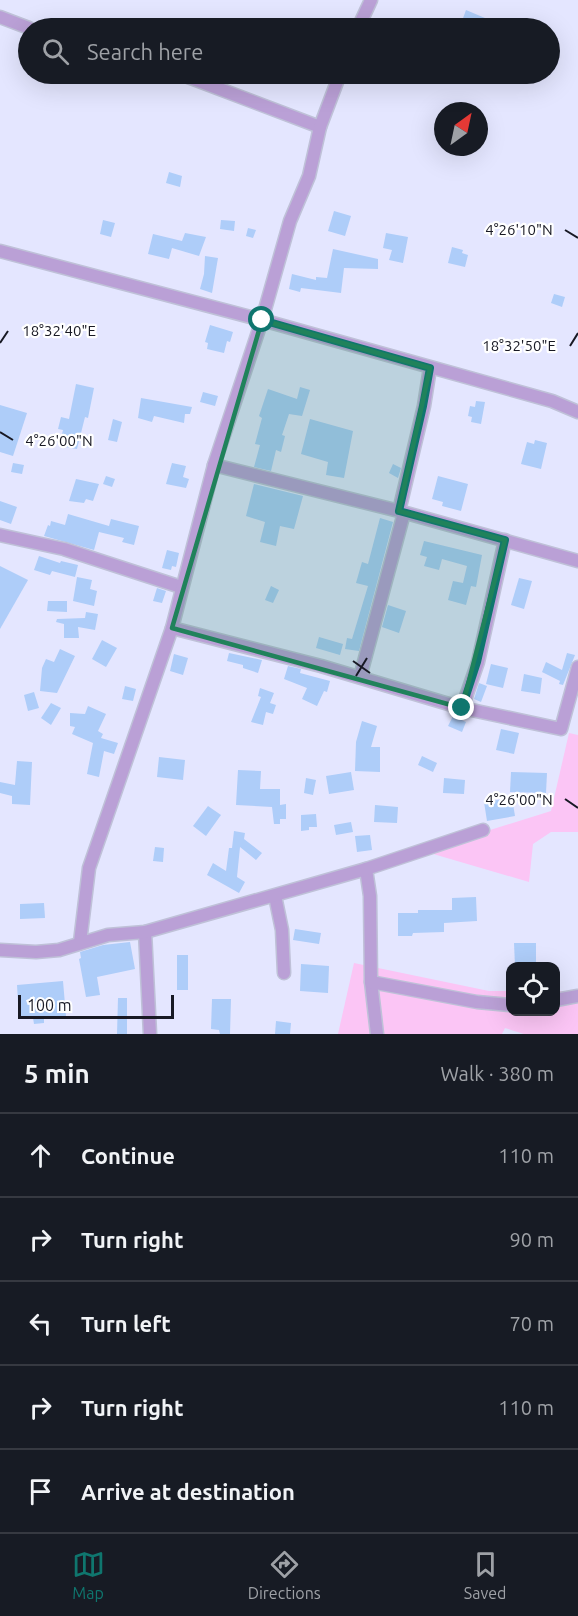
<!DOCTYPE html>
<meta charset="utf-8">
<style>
:root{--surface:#171b24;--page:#242831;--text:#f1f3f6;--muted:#9ea1a6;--line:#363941;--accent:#0f766e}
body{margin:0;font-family:Ubuntu,sans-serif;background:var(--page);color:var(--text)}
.controls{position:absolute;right:18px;bottom:18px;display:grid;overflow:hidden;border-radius:12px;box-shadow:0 6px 24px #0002}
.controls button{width:54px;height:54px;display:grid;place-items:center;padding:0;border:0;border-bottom:2px solid var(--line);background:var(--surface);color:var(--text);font:30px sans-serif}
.compass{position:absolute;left:434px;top:102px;width:54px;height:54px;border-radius:50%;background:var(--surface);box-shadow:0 6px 24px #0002;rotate:33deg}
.scale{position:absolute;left:18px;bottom:15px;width:156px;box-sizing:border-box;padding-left:6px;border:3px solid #181924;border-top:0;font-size:16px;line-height:21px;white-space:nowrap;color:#181924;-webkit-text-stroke:4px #fff;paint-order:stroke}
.stop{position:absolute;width:18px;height:18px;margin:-14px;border:4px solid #0f766e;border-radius:50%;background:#fff}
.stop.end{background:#0f766e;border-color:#fff;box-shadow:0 2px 6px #0008}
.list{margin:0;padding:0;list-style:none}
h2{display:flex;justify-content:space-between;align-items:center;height:78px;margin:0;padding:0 24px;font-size:26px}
h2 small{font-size:20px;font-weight:400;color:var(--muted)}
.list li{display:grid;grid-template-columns:39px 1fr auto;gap:18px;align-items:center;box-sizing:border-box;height:84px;padding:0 24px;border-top:2px solid var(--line)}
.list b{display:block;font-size:22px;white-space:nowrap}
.list em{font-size:20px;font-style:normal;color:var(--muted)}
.icon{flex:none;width:33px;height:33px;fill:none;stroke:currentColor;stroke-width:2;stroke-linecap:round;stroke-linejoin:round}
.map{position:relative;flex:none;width:578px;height:1034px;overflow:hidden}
.search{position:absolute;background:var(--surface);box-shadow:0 6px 24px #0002;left:18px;right:18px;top:18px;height:66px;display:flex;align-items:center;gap:15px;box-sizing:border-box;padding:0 21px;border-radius:33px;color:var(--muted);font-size:22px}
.sheet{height:498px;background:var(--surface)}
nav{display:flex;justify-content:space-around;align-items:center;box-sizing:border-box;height:84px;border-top:2px solid var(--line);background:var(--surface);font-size:16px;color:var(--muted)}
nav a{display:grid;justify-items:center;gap:3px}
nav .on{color:var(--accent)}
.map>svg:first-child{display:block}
.green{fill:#fbc5f5}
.building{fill:#aecdf9}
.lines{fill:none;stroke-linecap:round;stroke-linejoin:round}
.street-casing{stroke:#bfc1d8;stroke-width:15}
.street{stroke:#baa0d6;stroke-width:12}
.route{stroke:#0f766e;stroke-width:8}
.marked{fill:#20825b;fill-opacity:0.2;stroke:#20825b;stroke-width:4.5;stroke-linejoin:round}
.ticks{fill:none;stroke:#181924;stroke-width:2}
.ticks-label{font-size:15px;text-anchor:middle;fill:#181924;stroke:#fff;stroke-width:4.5;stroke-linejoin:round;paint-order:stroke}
</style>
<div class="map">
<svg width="578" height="1034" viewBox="0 0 578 1034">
<rect width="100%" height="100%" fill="#e4e6ff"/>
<!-- green -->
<g class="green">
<polygon points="569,733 578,735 578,832 551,832 533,844 529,882 423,851 551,811"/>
<polygon points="354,963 489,991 510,991 510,1011 556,1011 556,991 578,991 578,1034 524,1034 505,1028 502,1034 338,1034"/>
</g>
<!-- building -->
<g class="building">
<polygon points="466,10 485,18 481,28 462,21"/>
<polygon points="169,172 182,176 180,187 166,183"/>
<polygon points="334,211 351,216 345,236 328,231"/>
<polygon points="103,220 115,223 111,237 100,234"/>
<polygon points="221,220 235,221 234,231 220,229"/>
<polygon points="248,228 256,230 253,238 246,236"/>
<polygon points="185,233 206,237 199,256 172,248 169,259 148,254 153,234 182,241"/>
<polygon points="386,233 408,237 403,263 389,260 392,250 383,248"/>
<polygon points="452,247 463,250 462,253 468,255 465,267 448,263"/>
<polygon points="333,249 378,259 378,269 344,268 341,293 301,288 300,292 289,289 292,274 316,280 316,277 327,278"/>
<polygon points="205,256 218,258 212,293 200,289 204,274"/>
<polygon points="554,294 565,297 562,307 551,303"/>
<polygon points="210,325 233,332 230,342 227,341 224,353 207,349 208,343 205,342"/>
<polygon points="76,384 94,388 88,418 85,417 77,449 59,446 63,430 58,429 61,417 69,419"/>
<polygon points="300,387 310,390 302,416 289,414 282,435 285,436 281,452 276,450 271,471 254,467 260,445 255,444 262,418 259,416 268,389 297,399"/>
<polygon points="203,392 218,396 215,406 200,402"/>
<polygon points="141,398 192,407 190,414 185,414 184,423 154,416 152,422 138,418"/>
<polygon points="476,401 485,402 481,424 471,422 472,417 468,416 470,406 475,407"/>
<polygon points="0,405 27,413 13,456 0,452"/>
<polygon points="113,419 122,422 117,442 108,440"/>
<polygon points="310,419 353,431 344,478 326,475 328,462 301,454"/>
<polygon points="535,440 547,443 541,469 521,464 527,442 534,444"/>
<polygon points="13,463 24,465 22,474 11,472"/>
<polygon points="172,463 186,466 183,477 189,479 186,488 166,484"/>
<polygon points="393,464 401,468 398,478 389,473"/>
<polygon points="106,476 115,479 112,487 103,484"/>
<polygon points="438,476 468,484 461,511 442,506 443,502 432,499"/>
<polygon points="76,479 99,484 93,501 86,499 84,503 69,501"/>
<polygon points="254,484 303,496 294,529 280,526 276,546 260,542 265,522 246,516"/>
<polygon points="0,501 17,507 11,524 0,520"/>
<polygon points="68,514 109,526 111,519 139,526 134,545 122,542 124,538 99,532 94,550 44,536 48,525 50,526 51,521 65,525"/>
<polygon points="380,518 393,522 359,651 345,649 347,638 352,639 368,586 356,583 362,562 368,564"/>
<polygon points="424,541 482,555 476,587 471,586 466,605 448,600 453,581 463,583 467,566 442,559 439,570 424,566 427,557 420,555"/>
<polygon points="167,550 179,553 176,567 172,566 171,570 162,568"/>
<polygon points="39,556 60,563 61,561 78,565 75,577 52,571 50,575 34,570"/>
<polygon points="0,566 28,580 0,629"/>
<polygon points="77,577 92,580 90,589 97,591 94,606 73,601"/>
<polygon points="519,578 532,581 524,609 511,605"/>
<polygon points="271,586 279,590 273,603 265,600"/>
<polygon points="157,588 166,591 162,603 153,601"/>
<polygon points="48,601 67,601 67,612 47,611"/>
<polygon points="388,605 406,611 399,633 382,627"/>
<polygon points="86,612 98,614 95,630 78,627 79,638 64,638 64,624 56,622 57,619 85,618"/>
<polygon points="319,637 343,644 340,655 316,648"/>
<polygon points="102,640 117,648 106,667 92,659"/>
<polygon points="60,649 75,656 57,693 40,691 42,668 46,659 54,662"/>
<polygon points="229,653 262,660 258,673 243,668 243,665 227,661"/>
<polygon points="567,653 575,655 563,685 559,684 560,681 542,672 546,662 562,670"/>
<polygon points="174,654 188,658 183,675 170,671"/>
<polygon points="491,664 508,668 503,688 486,684"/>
<polygon points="288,666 301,669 300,673 330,681 327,692 324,691 317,706 302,699 307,688 284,679"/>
<polygon points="524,674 542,678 540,694 521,691"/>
<polygon points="479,683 487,686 481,702 474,699"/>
<polygon points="125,686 136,689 133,701 122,699"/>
<polygon points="260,688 274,693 270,703 276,705 273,714 266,712 263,725 251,722 261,697 258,696"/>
<polygon points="34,692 39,708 28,711 24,695"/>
<polygon points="51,703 61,708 51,725 41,718"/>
<polygon points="88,706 106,714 98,731 103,734 101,738 118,743 114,754 104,751 99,777 87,774 93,743 72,734 75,727 70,726 70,713 85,714"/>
<polygon points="453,716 466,722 462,732 448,726"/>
<polygon points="362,721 377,726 371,747 380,747 380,772 355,771 356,742"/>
<polygon points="501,729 519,733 514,754 496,750"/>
<polygon points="422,756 437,763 433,772 418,765"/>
<polygon points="159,757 185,760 183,780 157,777"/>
<polygon points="17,761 32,762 30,805 12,804 12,796 0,793 0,782 15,785"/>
<polygon points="238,770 261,771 260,789 280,789 280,805 286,804 286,819 280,819 280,824 274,824 272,807 236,805"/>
<polygon points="351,772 354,790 329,794 326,776"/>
<polygon points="511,772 547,773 546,793 510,792"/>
<polygon points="306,778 316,780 313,795 304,793"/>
<polygon points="444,778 465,780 464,794 443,793"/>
<polygon points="512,798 515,816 487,821 484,802"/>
<polygon points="375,805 398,807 397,823 374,822"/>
<polygon points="208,806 221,815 206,836 193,826"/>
<polygon points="316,814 317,827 309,827 309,830 301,831 301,815"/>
<polygon points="351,822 353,832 336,835 334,825"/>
<polygon points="234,831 245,833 244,839 262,853 256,860 240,847 237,877 245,882 239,893 207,875 213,863 226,871 229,848 232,848"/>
<polygon points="370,835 372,850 357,852 355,836"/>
<polygon points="155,847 164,848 163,862 153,861"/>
<polygon points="476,897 477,921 444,923 444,932 413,933 412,936 398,936 398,913 418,913 418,910 452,910 452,898"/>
<polygon points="44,903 45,918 20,919 20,904"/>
<polygon points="295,929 321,933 319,944 293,940"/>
<polygon points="130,942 135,969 97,977 100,995 86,997 79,959 81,958 80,952 103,945"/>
<polygon points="514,943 536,943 536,966 515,966"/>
<rect x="177" y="955" width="11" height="35"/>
<polygon points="301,964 329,966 328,993 300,991"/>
<polygon points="63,981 66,1016 44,1017 44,1023 34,1024 33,1018 19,1019 17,985"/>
<polygon points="118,998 127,998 127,1034 117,1034"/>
<polygon points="212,999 231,999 230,1034 220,1034 219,1030 211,1029"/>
<polygon points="276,1021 291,1023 290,1034 275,1034"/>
</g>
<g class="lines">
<!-- street casing -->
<g class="street-casing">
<g id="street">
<polyline points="0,17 29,28"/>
<polyline points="358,28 371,0"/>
<polyline points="180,74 320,127"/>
<polyline points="0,251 262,320 552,401 578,412"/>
<polyline points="214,465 399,511 578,561"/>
<polyline points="399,511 424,406 430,368"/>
<polyline points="0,535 64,549 181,587"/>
<polyline points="172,628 321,666 462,708 478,662 505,540"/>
<polyline points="360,677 404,513"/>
<polyline points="462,708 561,729 578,667"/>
<polyline points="366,869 370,896 371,982 377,1034"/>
<polyline points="275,896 282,930 284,973"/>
<polyline points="145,932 150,1034"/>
<polyline points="80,942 89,868 172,628 214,465 262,320 290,221 309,176 320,127 340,74"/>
<polyline points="0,950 36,952 59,950 108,935 145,932 366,869 483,830"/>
<polyline points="371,982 477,1002 510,1005"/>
<polyline points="556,1000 578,996"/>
</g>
</g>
<!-- street -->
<use href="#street" class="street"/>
</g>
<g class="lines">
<!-- route -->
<polyline class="route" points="262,320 430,368 423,406 399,511 505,540 477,662 462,708"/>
</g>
<!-- marked area -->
<path class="marked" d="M262,320l168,48 -31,143 106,29 -43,168 -290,-80z"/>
<!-- ticks -->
<path class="ticks" d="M565,230l13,8M0,343l8,-12M570,346l8,-13M0,432l13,8M353,661l17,12M356,676l11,-18M565,799l13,9"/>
<g class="ticks-label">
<text x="519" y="235">4°26'10"N</text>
<text x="59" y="336">18°32'40"E</text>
<text x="519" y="351">18°32'50"E</text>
<text x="59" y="446">4°26'00"N</text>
<text x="519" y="805">4°26'00"N</text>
</g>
</svg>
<div class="controls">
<button><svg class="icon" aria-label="locate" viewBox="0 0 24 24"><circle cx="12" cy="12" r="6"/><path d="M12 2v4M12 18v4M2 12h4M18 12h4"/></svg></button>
</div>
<svg class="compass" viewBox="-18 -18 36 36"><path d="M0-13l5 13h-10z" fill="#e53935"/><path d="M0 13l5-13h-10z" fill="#9ea1a6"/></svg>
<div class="scale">100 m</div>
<div class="stop" style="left:262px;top:320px"></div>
<div class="stop end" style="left:462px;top:708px"></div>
<div class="search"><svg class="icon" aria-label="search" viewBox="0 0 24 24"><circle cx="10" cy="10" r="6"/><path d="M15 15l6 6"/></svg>Search here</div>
</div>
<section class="sheet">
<h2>5 min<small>Walk · 380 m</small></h2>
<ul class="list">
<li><svg class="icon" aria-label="ahead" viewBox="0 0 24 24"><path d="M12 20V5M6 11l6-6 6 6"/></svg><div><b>Continue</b></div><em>110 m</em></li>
<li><svg class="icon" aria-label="right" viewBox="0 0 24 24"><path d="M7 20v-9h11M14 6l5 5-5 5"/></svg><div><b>Turn right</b></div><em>90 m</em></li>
<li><svg class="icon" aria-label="left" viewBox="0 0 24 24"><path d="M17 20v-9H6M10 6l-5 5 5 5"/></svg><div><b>Turn left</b></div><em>70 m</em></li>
<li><svg class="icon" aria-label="right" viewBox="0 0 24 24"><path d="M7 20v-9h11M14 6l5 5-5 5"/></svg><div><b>Turn right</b></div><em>110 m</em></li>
<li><svg class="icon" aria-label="arrive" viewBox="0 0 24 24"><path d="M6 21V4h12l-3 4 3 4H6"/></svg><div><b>Arrive at destination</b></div></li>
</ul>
</section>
<nav>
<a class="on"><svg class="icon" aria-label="map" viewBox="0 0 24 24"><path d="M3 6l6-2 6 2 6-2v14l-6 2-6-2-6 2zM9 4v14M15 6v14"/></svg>Map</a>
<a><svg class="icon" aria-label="directions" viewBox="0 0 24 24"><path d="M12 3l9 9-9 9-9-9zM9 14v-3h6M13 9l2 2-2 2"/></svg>Directions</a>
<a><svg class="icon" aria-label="saved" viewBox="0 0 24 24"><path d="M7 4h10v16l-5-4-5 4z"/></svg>Saved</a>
</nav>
